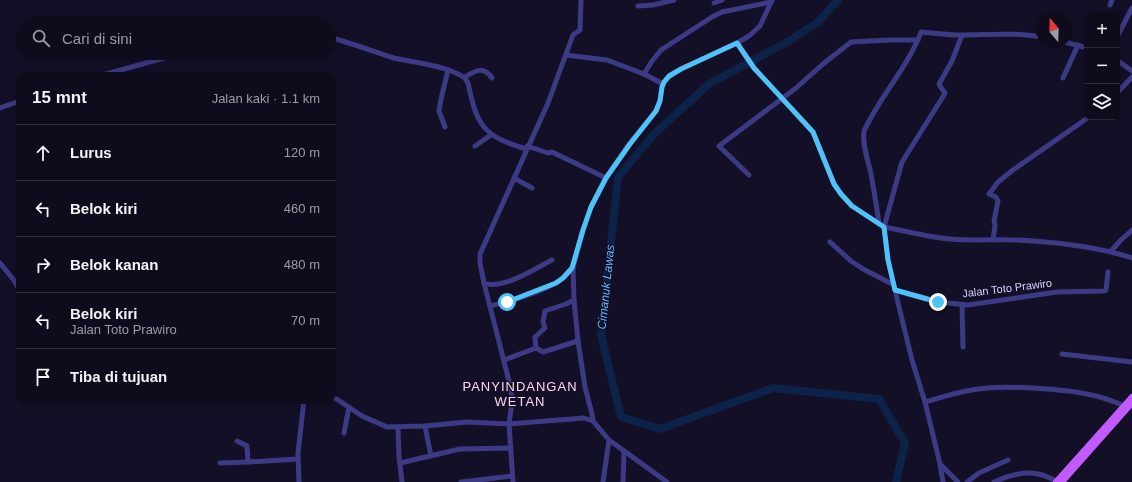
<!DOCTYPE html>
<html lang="id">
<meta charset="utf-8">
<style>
:root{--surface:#0e0b1c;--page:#171425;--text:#f1f3f6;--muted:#9b9ba3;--line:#2e2b3b}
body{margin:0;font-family:Helvetica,sans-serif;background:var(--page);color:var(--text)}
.controls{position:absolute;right:12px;top:12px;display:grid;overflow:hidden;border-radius:8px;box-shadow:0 2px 10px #0003}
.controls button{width:36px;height:36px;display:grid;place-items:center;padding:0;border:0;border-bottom:1px solid var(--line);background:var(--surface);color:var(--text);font:20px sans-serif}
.compass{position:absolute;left:1036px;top:12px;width:36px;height:36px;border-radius:50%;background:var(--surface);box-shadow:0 2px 10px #0003;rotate:341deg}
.stop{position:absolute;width:12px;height:12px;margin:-9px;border:3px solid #4fc3f7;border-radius:50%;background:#fff}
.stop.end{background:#4fc3f7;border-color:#fff;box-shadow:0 1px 4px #0008}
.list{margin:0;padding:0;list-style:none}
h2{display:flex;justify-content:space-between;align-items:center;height:52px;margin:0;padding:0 16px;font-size:17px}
h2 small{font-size:13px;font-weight:400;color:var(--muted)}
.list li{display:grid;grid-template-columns:26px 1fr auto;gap:12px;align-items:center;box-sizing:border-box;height:56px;padding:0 16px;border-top:1px solid var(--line)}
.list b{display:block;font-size:15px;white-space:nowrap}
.list p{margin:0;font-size:13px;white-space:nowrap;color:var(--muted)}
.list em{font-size:13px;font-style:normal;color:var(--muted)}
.icon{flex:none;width:22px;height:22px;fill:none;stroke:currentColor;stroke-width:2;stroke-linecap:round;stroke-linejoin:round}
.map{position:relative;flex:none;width:1132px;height:482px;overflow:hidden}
.search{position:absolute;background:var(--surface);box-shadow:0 2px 10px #0003;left:16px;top:16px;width:320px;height:44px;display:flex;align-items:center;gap:10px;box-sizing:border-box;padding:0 14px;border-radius:22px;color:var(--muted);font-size:15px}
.panel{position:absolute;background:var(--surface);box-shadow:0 2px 10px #0003;left:16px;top:72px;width:320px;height:332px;border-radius:12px}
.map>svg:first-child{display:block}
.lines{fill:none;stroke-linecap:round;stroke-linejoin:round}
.river{stroke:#0c2248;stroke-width:8}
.minor{stroke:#3d3a85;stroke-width:5}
.major{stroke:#c25bff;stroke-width:6}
.route{stroke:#4fc3f7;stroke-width:5}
.labels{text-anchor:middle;stroke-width:3;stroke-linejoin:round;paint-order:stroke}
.street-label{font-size:11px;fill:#d9d4ff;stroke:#130f26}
.water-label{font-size:12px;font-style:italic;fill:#62b6ff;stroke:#130f26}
.quarter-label{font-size:13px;letter-spacing:1px;fill:#ffd6f0;stroke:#130f26}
</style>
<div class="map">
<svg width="1132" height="482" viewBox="0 0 1132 482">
<rect width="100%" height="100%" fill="#130f26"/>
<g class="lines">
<!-- river -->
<polyline class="river" points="838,0 818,22 789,41 709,84 654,134 618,177 601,335 621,417 660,429 773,388 879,399 905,443 896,482"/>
<!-- minor -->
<g class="minor">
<polyline points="714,3 722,0"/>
<polyline points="1110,5 1112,0"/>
<polyline points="638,6 653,5 674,0"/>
<path d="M962,35l-10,26 -13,23 1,2 5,7 -1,2 -42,67 -18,65c22,4 44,10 66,12 23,2 45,0 67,1 39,2 79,6 115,18"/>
<path d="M329,37c22,6 43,14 65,21 15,4 68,9 74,25 9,43 15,53 58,66"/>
<polyline points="1117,37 1132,8"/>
<polyline points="1065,42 1087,48"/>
<polyline points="737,43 754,68 813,132 834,184 841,194 852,206 884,227 888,260 899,307 912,360 925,402 940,464 958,482"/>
<polyline points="566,55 607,60 644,74 663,84"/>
<polyline points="1117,60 1132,71"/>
<polyline points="644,74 652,61 661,50 712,17 722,12 771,2"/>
<polyline points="99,76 182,53"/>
<path d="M465,77c11,-7 19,-11 27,1"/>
<polyline points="1063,78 1078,45"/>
<polyline points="1117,93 1132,77"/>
<polyline points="0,108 20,101"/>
<polyline points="445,127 439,111 441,99 448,70"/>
<polyline points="475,146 491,135"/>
<polyline points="527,146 548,153 552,152 606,178"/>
<polyline points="749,175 719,146 796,88 823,64 851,42 889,40 918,40"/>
<polyline points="514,178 532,188"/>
<path d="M879,224c-2,-16 -5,-33 -8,-50 -3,-14 -9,-29 -7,-43 16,-35 44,-64 57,-99 13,1 27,3 40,3 27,0 54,-3 81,2"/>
<polyline points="993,240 995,225 994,221 998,201 996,197 989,194 998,182 1013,170 1089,117"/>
<polyline points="830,242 851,261 863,269 894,285"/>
<polyline points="1110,252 1121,240 1132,230"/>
<polyline points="0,263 13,279 20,291"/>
<path d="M484,283c19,7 50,-14 68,-23"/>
<polyline points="895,290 938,302 968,305 1057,292 1104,291 1106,290 1108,272"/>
<polyline points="962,305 963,347"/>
<path d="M490,306c21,-5 51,-13 69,-25 5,-3 9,-8 14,-13"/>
<polyline points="536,348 543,352 578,341"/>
<polyline points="1062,354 1132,362"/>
<polyline points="504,360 536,348 535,337 545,328 543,322 545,311 566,304 574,300"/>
<polyline points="332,396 362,416 387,427 425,426 467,422 509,424 584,418 593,421 609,440 667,482"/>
<path d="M925,402c18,-5 35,-11 54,-13 17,-3 34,-2 52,-1 32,2 66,4 95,19"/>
<polyline points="593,421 592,414 585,387 578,341 574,300 573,268 583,230 591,207 606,178 629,144 656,111 660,101 662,87 664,82 669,77 681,69 737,43 749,36 760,26 772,0"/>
<polyline points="425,426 431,456"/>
<polyline points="398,427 399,457 402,482"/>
<polyline points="344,433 349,407"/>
<polyline points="237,441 247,446 248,462 298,459"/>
<polyline points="220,463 248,462"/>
<polyline points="400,463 460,449 511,448"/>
<polyline points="940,465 943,482"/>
<polyline points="299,482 298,453 304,400"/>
<polyline points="461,482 512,476"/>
<polyline points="513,482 509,424 512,402 511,389 484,283 480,263 480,254 548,103 573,35 580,30 581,0"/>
<polyline points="603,482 609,440"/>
<polyline points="623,482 624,452"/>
<polyline points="967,482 979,473 1008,460"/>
<path d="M994,482c23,-10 41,-14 64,0"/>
</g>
<!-- major -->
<g class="major">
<polyline points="1056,482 1132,397"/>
<polyline points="1062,482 1132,403"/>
</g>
</g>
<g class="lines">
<!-- route -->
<polyline class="route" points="507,302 556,283 563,278 572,268 583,230 591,207 606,178 630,144 656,111 660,101 662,87 664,82 669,76 681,69 737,43 754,68 813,132 834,184 841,194 852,206 884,227 888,260 895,290 938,302"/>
</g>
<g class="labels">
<!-- street labels -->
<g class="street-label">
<text transform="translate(1007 288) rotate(-7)" y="4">Jalan Toto Prawiro</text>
</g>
<!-- water labels -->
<g class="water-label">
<text transform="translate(606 287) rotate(-84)" y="4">Cimanuk Lawas</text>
</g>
<!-- quarter labels -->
<g class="quarter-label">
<text x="520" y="391">PANYINDANGAN<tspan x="520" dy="15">WETAN</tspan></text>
</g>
</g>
</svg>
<div class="controls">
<button>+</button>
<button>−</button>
<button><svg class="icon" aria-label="layers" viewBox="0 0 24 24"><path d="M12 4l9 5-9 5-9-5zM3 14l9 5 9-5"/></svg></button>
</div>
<svg class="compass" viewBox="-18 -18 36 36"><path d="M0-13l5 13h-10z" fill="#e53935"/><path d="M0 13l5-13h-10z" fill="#9b9ba3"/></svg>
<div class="stop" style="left:507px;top:302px"></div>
<div class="stop end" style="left:938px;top:302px"></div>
<div class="search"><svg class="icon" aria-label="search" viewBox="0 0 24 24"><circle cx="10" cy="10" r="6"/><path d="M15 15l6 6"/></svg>Cari di sini</div>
<section class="panel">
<h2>15 mnt<small>Jalan kaki · 1.1 km</small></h2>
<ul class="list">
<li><svg class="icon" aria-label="ahead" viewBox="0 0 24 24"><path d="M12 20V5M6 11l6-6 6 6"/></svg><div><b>Lurus</b></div><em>120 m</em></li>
<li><svg class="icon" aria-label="left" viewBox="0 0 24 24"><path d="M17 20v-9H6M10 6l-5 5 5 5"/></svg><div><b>Belok kiri</b></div><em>460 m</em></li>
<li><svg class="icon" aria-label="right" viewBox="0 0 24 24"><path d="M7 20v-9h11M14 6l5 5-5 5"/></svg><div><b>Belok kanan</b></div><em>480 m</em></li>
<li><svg class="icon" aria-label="left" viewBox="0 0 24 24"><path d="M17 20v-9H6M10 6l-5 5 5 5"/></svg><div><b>Belok kiri</b><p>Jalan Toto Prawiro</p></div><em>70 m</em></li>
<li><svg class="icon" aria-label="arrive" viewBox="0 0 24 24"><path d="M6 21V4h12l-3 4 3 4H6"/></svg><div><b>Tiba di tujuan</b></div></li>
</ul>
</section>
</div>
